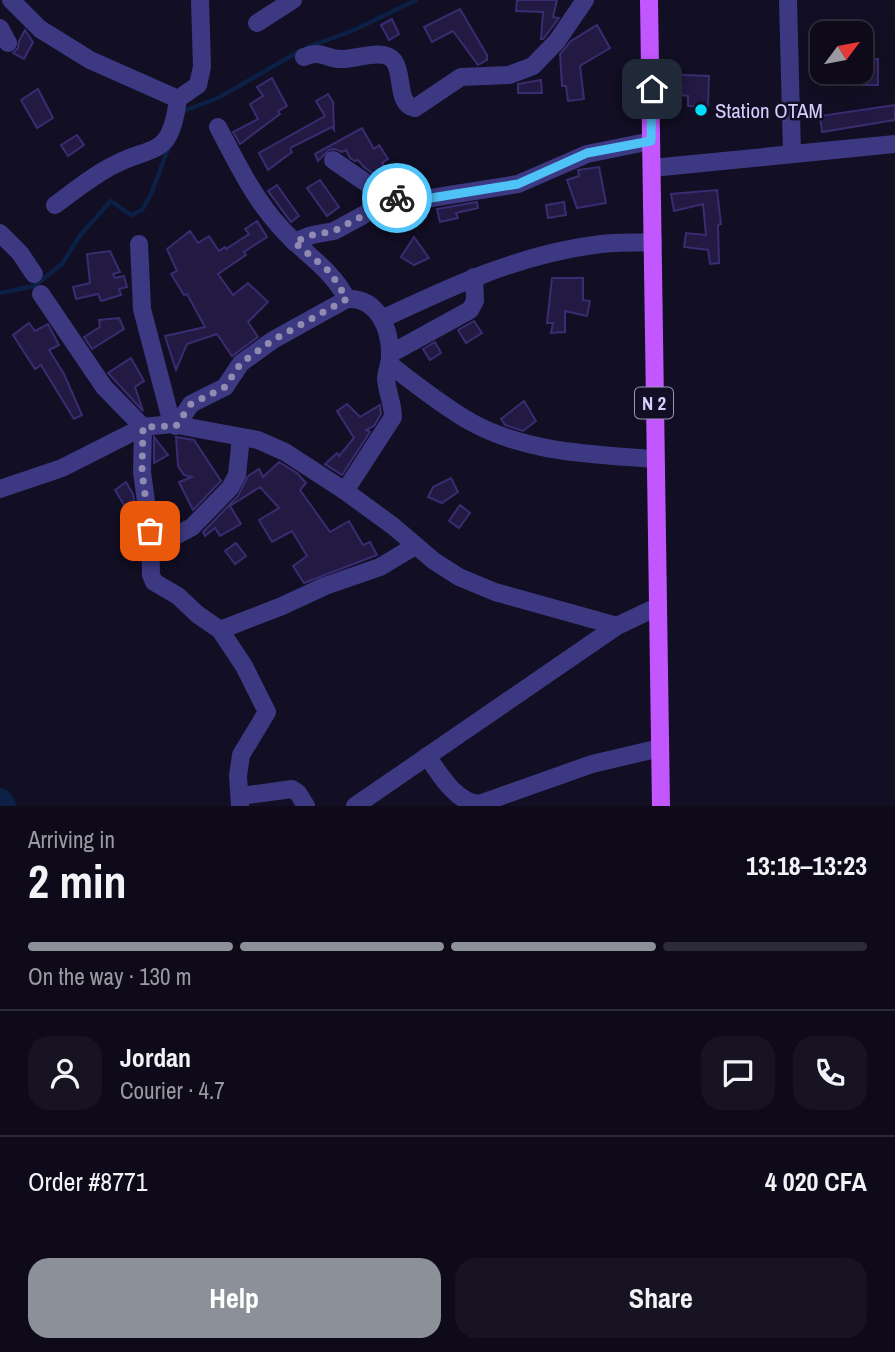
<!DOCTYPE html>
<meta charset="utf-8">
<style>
body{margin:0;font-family:"Archivo Narrow",sans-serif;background:#171323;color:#f1f3f6;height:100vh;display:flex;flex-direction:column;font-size:26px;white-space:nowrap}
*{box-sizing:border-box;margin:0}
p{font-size:23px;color:#9b9aa2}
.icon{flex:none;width:38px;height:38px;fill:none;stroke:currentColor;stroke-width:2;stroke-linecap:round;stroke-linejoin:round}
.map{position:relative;height:806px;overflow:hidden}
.details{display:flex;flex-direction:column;background:#0e0a1a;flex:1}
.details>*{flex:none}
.needle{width:46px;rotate:58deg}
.buttons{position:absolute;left:810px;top:21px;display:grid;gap:14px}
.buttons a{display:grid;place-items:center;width:63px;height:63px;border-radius:14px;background:#0e0a1a;box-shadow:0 7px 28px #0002,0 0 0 2px #2e2b39;font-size:35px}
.pin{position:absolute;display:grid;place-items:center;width:60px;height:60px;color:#fff;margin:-30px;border-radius:14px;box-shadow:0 4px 10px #0006}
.courier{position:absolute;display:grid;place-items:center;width:70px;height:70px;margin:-35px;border:5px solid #4fc3f7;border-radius:50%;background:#fff;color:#222;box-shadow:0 2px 9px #0007}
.headline em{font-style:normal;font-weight:700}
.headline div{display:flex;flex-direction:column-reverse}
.headline{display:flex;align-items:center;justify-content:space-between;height:119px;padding:0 28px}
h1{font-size:46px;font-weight:700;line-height:52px}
.bar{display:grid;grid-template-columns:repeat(4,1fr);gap:10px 7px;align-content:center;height:84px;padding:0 28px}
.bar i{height:9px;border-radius:5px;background:#2e2b39}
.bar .active{background:#8c9099}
.bar p{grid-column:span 4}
.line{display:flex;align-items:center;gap:18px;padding:0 28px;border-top:2px solid #2e2b39}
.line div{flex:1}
.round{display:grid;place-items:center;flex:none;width:74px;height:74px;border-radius:21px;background:#171323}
.button{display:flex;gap:14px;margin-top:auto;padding:14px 28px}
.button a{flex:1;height:80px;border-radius:21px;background:#8c9099;color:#fff;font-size:28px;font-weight:700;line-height:80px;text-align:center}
.button a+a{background:#171323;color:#f1f3f6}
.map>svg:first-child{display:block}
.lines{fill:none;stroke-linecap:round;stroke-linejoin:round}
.stream{stroke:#0b2044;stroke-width:4.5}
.river{stroke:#0b2044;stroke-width:28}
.building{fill:#231a44;stroke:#3a2c70;stroke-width:2}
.minor{stroke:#3c3982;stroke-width:18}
.primary{stroke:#c256ff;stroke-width:18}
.done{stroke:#918bb2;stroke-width:7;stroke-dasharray:0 12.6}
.route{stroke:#4fc3f7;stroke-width:9}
.poi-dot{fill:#00defa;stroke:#120e23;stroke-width:2.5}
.labels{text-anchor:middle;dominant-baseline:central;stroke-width:5;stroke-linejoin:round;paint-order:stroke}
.shield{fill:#120e23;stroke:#9a95bd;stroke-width:2}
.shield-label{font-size:19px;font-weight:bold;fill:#d5cfff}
.poi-label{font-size:21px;fill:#d5cfff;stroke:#120e23;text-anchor:start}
</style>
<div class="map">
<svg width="895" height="806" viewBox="0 0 895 806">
<rect width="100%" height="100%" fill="#120e23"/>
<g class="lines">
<g class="stream">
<polyline points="308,47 352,31 416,0"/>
<polyline points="181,112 218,98 300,51"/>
<polyline points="0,293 34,286 62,264 81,234 111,201 131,215 142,210 151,194 170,144"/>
</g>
<polyline class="river" points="0,802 2,806"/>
</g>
<g class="building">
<polygon points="517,0 557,0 553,17 559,18 543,39 541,39 543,12 516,11"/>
<polygon points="460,9 487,55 487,60 478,65 453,31 432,42 424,27"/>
<polygon points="392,19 399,34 389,40 381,25"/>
<polygon points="597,25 610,48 580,66 584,99 568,101 566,86 562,86 560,54 571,41"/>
<polygon points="25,30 33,42 24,59 13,53 18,48 19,41"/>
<polygon points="878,59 878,85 859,85 861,60"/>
<polygon points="661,74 709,76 708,107 688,106 688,96 680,95 682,87 662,84"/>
<polygon points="272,78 287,106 278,111 280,114 240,144 233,132 258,119 250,104 263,96 257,87"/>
<polygon points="541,80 542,93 518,93 518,84"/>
<polygon points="38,89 53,118 37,128 21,100"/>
<polygon points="328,94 333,102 334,130 332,127 292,147 290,149 292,152 268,170 259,153 325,116 316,101"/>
<polygon points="895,105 895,120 822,132 820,116"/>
<polygon points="362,128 374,149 379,145 388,159 382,163 389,173 380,179 364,167 358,160 355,161 350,158 346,150 342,152 335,149 329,150 318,161 315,154"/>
<polygon points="77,135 84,145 68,156 61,145"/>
<polygon points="599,167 606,203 577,208 567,180 579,176 578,170"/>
<polygon points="320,180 339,207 327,216 307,188"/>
<polygon points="277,185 299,216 291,222 268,191"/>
<polygon points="717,190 721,224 718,225 719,263 710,264 708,250 684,247 686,233 706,235 703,204 674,211 671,194"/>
<polygon points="477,202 478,208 456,213 458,218 440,222 437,209"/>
<polygon points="564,202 566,215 548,218 546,205"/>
<polygon points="257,221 267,237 244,252 246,255 218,274 233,295 248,283 268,302 248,322 258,337 232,356 217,334 187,344 176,370 165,336 205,327 187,294 184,295 171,274 177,271 167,249 190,231 198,243 209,236 219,251 225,247 226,249 249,234 245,229"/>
<polygon points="414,237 429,258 414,265 401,257"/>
<polygon points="110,251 120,272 113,274 115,278 124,276 127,287 119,289 121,295 101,301 98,294 76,299 73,287 90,283 87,254"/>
<polygon points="552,278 583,278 583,300 590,301 587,316 565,311 565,332 551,333 553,323 547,323"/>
<polygon points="119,318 124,329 92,349 84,337 100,327 99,320"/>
<polygon points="474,321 482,333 466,343 458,330"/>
<polygon points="29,323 35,331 48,324 59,345 49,350 64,374 82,415 74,419 41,365 35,369 13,335"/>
<polygon points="435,342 441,353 430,360 423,349"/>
<polygon points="131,358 144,381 135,387 143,411 108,373"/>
<polygon points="524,401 536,421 523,431 505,425 501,419"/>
<polygon points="347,404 360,417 380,405 381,414 374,426 366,430 370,432 342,475 325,464 337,453 339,456 354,438 337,411"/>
<polygon points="154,437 168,455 154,463"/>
<polygon points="176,437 194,440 221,481 193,510 179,482 192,477 184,475 178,466"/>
<polygon points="279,462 297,473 306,483 300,490 330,532 349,521 363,545 370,542 377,555 304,583 293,566 307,556 292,531 272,542 259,520 279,508 260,487 230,506 241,524 220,536 215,528 205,536 203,532 238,496 248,476 259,469 263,477"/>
<polygon points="451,478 458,492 442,503 428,497 433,487"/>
<polygon points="126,482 133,494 136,511 130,515 115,490"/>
<polygon points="460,505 470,513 459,528 449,521"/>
<polygon points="236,543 246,556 235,564 225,551"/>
</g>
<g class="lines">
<g class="minor">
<polyline points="11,0 40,29 90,60 178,99"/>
<polyline points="788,0 792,153"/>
<polyline points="257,23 293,0"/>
<polyline points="0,28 8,43"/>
<path d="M304 57C322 49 325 59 341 59 356 60 383 47 394 61 404 75 396 105 415 108L461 77 509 75 533 66 557 41 585 0"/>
<path d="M218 127C236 161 254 199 281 228 304 254 330 267 347 299"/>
<polyline points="333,160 391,200"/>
<polyline points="652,168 895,144"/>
<path d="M55 205C73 192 91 177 110 167 153 143 170 161 178 99L198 85 202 67 200 0"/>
<polyline points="0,233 20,253 34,274"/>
<polyline points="294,242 312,235 334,231 391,200 402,196 431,198 518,184 587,154 651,141"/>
<polyline points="139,244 142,309 172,424"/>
<polyline points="41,294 104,387 143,427 142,472 150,531 151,575 154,582 178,596 197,614 220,630 244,666 267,712 241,755 238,776 240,806"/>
<path d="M382 319C450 287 518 255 594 245 613 242 633 243 653 242"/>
<polyline points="390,354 470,310 475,301 474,277"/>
<path d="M389 364C415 384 441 405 469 421 526 453 591 454 654 459"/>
<path d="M176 426 191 404 225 387 241 363 273 340 347 299C378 297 391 330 390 357 390 365 386 372 386 379 387 392 393 404 393 417L345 491"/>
<polyline points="0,489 62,468 143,427 172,424 258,440 285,452 345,491 393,526 434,561 459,577 495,592 617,626"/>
<polyline points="150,544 175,536 192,527 230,488 237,475 241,437"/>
<polyline points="220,630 282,606 325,586 380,567 415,546"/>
<path d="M427 756C440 774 455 802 479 804L592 764 660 748"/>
<polyline points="241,796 292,789 298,793 306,806"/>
<polyline points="355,806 617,626 657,607"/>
</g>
<polyline class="primary" points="649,0 661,806"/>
</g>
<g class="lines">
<polyline class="done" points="150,531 142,472 143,427 176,426 191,404 225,387 241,363 273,340 347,299 330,272 294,242 312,235 334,231 397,198"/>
<polyline class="route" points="397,198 431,198 518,184 587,153 651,141 652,89"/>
</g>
<circle class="poi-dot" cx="701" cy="110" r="7"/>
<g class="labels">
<rect class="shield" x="635" y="387.5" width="38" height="31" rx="5"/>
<g class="shield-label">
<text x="654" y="403">N 2</text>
</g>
<g class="poi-label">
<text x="715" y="110">Station OTAM</text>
</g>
</g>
</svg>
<div class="buttons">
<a><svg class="needle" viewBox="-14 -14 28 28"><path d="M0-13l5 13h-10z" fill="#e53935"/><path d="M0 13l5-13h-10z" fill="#9b9aa2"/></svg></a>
</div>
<div class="pin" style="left:150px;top:531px;background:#ea580c"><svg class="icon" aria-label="bag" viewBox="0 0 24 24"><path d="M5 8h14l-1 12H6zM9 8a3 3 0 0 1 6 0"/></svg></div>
<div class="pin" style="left:652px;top:89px;background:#1f2937"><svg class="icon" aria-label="home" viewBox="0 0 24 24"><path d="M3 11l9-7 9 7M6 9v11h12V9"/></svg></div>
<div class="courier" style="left:397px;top:198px"><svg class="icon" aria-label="bike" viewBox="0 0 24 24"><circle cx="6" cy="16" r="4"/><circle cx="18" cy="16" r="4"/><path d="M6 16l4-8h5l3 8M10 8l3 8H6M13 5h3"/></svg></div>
</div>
<section class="details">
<div class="headline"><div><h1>2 min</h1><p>Arriving in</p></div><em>13:18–13:23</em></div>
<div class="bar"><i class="active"></i><i class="active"></i><i class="active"></i><i></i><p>On the way · 130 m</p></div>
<div class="line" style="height:126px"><a class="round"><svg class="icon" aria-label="person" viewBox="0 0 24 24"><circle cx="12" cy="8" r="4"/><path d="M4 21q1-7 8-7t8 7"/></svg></a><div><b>Jordan</b><p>Courier · 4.7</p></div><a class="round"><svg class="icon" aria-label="chat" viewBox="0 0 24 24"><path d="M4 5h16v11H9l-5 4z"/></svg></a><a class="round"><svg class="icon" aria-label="phone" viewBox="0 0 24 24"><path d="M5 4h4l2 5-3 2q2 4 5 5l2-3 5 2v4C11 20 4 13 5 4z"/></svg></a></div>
<div class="line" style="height:91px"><div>Order #8771</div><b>4 020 CFA</b></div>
<div class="button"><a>Help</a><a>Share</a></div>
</section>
